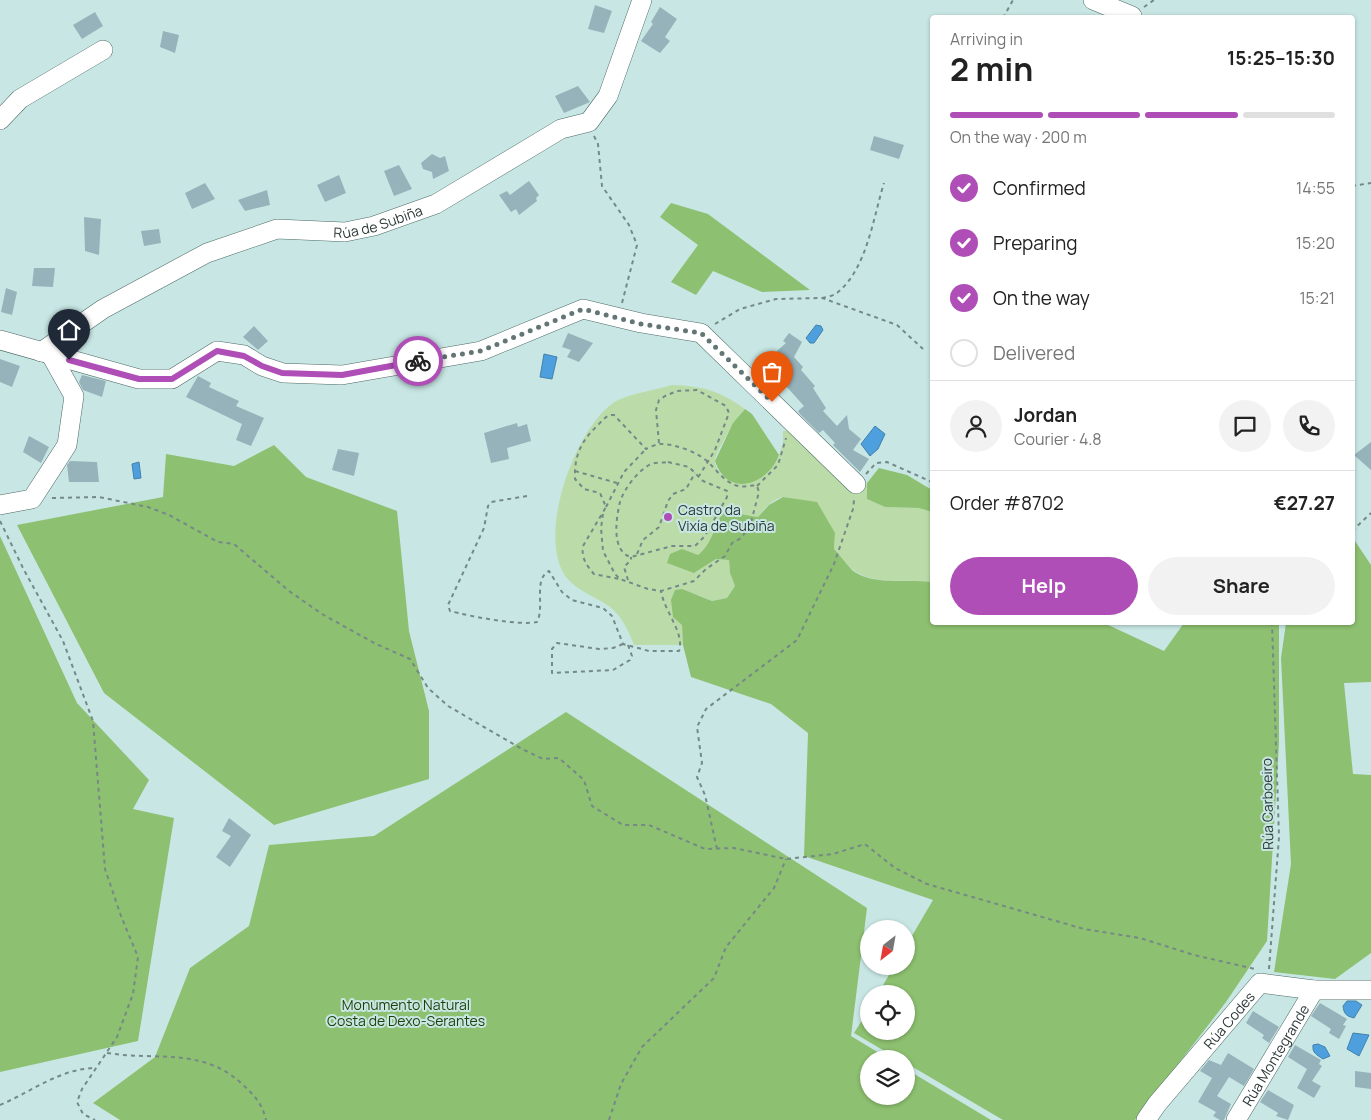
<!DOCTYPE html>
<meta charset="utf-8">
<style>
body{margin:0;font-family:Manrope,sans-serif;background:#f2f2f2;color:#222;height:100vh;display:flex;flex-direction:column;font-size:19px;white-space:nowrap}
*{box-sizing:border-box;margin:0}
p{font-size:16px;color:#767676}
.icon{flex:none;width:28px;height:28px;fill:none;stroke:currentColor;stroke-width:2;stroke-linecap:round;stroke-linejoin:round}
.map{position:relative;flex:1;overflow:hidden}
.panel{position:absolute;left:930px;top:15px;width:425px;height:610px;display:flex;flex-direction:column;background:#fff;border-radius:5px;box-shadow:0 1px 4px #0004}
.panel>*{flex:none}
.needle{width:32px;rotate:211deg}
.fabs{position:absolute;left:860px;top:920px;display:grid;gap:10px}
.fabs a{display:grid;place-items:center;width:55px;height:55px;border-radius:50%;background:#fff;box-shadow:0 1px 4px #0004;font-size:25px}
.pin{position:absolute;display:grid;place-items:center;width:42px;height:42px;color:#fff;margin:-51px -21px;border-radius:50% 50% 50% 0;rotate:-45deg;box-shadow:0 0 5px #0007}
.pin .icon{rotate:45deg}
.courier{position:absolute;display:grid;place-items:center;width:50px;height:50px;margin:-25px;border:4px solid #ae4eb6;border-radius:50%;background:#fff;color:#222;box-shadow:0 1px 6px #0007}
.head em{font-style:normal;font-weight:700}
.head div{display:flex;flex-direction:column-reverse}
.head{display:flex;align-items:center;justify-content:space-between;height:85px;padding:0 20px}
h1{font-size:32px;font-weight:700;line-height:38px}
.bar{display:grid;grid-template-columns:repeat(4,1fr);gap:8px 5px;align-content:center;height:60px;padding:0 20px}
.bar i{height:6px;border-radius:4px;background:#e0e0e0}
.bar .current{background:#ae4eb6}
.bar p{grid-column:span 4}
.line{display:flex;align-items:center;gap:12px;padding:0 20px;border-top:1px solid #e0e0e0}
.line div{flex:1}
.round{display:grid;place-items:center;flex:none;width:52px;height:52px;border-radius:26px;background:#f2f2f2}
ol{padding:0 20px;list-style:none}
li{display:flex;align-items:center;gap:15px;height:55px}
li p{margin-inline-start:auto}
li .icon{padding:5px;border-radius:50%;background:#ae4eb6;color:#fff;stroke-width:4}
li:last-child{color:#767676}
li i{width:28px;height:28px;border:2px solid #e0e0e0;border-radius:50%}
.cta{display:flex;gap:10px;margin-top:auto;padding:10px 20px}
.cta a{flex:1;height:58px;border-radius:30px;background:#ae4eb6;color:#fff;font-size:20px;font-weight:700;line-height:58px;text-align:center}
.cta a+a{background:#f2f2f2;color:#222}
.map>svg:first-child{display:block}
.green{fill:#bbdca9}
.forest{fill:#8dc070}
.water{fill:#4da0dd;stroke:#4381ab}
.building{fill:#96b3bb}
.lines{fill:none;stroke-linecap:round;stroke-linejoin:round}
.minor-casing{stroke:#4d6966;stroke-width:20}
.path{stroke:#758987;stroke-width:2;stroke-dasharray:4 4;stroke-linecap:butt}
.minor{stroke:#fff;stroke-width:19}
.done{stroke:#637574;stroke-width:5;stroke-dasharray:0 9}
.route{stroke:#ae4eb6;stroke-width:6}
.poi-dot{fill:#ae4eb6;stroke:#c8e7e4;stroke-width:2}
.labels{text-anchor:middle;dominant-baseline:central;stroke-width:4;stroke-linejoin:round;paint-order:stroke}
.street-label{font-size:14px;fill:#2c3837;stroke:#c8e7e4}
.poi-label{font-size:14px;fill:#2c3837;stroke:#c8e7e4;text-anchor:start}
.park-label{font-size:14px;fill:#1f3f06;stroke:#c8e7e4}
</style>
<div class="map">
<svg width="1371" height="1120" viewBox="0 0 1371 1120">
<rect width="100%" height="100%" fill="#c8e7e4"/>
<path class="green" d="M672 385C703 386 720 391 745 409 738 415 714 454 715 462 716 468 719 472 723 476L778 459 783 443V431L794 430 855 491 867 483V499L885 507 919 508 932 512V582C908 579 872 586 852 569 845 564 840 555 834 549L835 533C825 524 796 495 783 497 772 499 764 510 758 517L744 516 733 512 714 528 708 547 698 555 694 573 716 559 729 560 730 573 735 586 727 598 712 601 698 595 682 625 683 645H634C629 632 621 615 610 607 595 596 574 590 564 574 538 531 575 430 613 403 627 394 656 390 672 385Z"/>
<g class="forest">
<polygon points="671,203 708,214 810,290 762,292 713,271 696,295 671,282 698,245 660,217"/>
<path d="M745 409 752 414 779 455C767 486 727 498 715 461L733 423Z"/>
<polygon points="274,445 306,477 397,511 409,631 429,711 429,779 274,825 104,693 17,525 163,497 166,454 234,466"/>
<polygon points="879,468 907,475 932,490 932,512 919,508 885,507 867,499 867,483"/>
<path d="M783 497 817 502 835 533 834 549C840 555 846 564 852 570 872 586 908 579 932 582V622L1104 623 1164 651 1184 623H1279V744L1267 941 1226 1002 1135 1120H1003L906 1063V1059H898L854 1033 869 1009V1031H906V994H878L894 966H906V946L933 900 804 856 808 733 771 704 691 677 683 645 682 625 673 617 671 600 675 590 682 589 712 601 727 598 735 586 730 573 729 560 716 559 694 573 667 563 670 554 682 549 698 555C712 544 713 529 722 514 735 511 745 516 758 517L769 505Z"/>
<polygon points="0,536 77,703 149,780 133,809 174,818 138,1041 0,1072"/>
<polygon points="1355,541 1371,565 1371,682 1344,683 1353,774 1371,775 1371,953 1335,979 1274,972 1291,864 1281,658 1286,623 1352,622 1352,543"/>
<polygon points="566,712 867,908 851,1036 889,1059 869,1059 869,1096 906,1096 906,1069 991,1120 120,1120 93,1103 155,1057 190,968 249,926 269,845 374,836"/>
</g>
<g class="water">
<polygon points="816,325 821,326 823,330 814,343 810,343 806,338"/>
<polygon points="544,354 557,357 552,379 540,377"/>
<polygon points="875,426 885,434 878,449 870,456 861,444"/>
<polygon points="139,462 141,478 134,479 132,464"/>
<path d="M1347 1001H1356L1362 1005 1354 1018C1346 1016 1344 1014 1343 1006Z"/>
<polygon points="1353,1033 1369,1035 1359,1056 1347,1049"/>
<path d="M1318 1044 1325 1047 1330 1056 1323 1059C1317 1055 1312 1053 1313 1045Z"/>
</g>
<g class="building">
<polygon points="595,5 612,11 604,33 588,29"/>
<polygon points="660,7 677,19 665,37 670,41 660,53 641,41 653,24 651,22"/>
<polygon points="95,12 103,26 82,39 73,25"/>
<polygon points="163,31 179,35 175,53 160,47"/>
<polygon points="578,86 590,102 564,113 555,96"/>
<polygon points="874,136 904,145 899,159 870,150"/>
<polygon points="432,154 440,158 445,156 449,171 433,179 432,172 423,169 421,163"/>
<polygon points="399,165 412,189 394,196 384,171"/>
<polygon points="339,175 346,193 325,202 317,185"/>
<polygon points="529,181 539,195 536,198 537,201 519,215 516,209 511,212 499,195 507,191 510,195"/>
<polygon points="205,183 215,199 192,209 185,193"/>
<polygon points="267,190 270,205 245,211 238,200"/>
<polygon points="84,217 101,219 99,255 85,251"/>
<polygon points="159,229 161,243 144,246 141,231"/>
<polygon points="34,268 55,268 53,287 32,286"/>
<polygon points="6,288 17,292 12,315 1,312"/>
<polygon points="254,326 268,341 258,350 243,337"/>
<polygon points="568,333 593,343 579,362 567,357 571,350 562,347"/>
<polygon points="789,333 802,342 794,357 803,367 801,370 815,386 813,388 826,408 823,411 837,426 847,415 849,429 861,439 853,450 869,459 860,472 833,445 835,443 823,430 819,433 800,414 798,411 804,406 786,386 779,393 773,387 785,376 767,360 786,343 783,341"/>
<polygon points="0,359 20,366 12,387 0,382"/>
<polygon points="82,375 106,381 102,397 83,390 79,382"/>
<polygon points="198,376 211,383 209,387 239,401 236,406 264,418 251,446 236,440 242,424 186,397"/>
<polygon points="517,423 518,427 527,424 531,441 507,448 509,459 491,463 484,433"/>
<polygon points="29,436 49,447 41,463 23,452"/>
<polygon points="1371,442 1371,470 1354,455"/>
<polygon points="338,449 359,453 354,476 332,470"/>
<polygon points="70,461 97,462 99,482 69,482 67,465"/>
<polygon points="229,818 251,835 230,867 216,857 231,836 222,831"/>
<polygon points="1320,1003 1347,1019 1343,1025 1346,1026 1339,1039 1329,1033 1331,1029 1311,1016"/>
<polygon points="1253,1011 1279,1027 1269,1043 1262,1038 1264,1035 1246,1023"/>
<polygon points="1295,1045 1321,1060 1319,1064 1322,1066 1312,1081 1321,1086 1314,1098 1297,1088 1307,1069 1288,1057"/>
<polygon points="1228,1053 1254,1069 1244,1086 1229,1077 1217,1096 1231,1104 1224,1120 1220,1120 1213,1116 1216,1112 1198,1102 1212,1078 1200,1071 1209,1060 1221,1065"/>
<polygon points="1355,1071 1371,1073 1371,1089 1355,1087"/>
<polygon points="1268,1090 1294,1105 1288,1120 1276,1116 1278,1113 1260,1102"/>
</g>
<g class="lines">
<g class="minor-casing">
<g id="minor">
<polyline points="1093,0 1132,16"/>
<polyline points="0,120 20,99 103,50"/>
<polyline points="0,340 139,379 172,379 217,351 244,355 262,366 283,373 342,375 481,351 583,309 641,323 701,333 856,484"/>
<path id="s1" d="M41 352 103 309 207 253 277 229 345 232 374 226 436 204 561 129 589 122 608 96 642 0"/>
<polyline points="0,505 32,499 67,445 74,396 51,355"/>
<path id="s2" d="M1146 1120 1157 1104 1260 983 1314 990H1371"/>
<path id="s3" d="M1236 1120 1314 990"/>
</g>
</g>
<g class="path">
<polyline points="1144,7 1154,0"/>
<polyline points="1003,18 1013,0"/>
<polyline points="594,136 598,144 602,186 629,225 637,245 622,303"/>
<polyline points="1352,186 1371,183"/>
<path d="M822 298C827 297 833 296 837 293 867 269 873 218 884 183"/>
<polyline points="715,324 740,309 776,299 822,298 897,325 923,349"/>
<polyline points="659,443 656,410 659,400 665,396 677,391 697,390 726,406 729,413 715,450 699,476"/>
<path d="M668 462 689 467 703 481 727 491V497L705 536 695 546H672L631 557C611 552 616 518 620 502 624 489 637 472 649 465 654 462 662 463 668 462Z"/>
<polyline points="575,471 617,483"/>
<polyline points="866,474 876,463 887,462 932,482"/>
<polyline points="757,486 778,465 786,438"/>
<path d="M527 496 491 502 488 506 484 528 448 605 450 611C469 616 519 626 537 622 545 607 533 579 549 571L562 592 572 600 603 608 612 616 623 644 649 651H679C685 633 664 611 661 591"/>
<polyline points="52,498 99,497 148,507 169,515 218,542 234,544 289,591 322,614 376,644 410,659 428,688 448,706 522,749 543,759 559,758 584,780 592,806 623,825 649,825 705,849 734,848 786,859 833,854 865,844 895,868 927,884 1084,929 1140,938 1194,955 1255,969"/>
<polyline points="606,507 624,472 645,450"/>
<path d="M603 514 601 528 603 551 615 574 620 579 648 589 661 591 694 581 706 569 725 556 732 543 741 538 750 526 759 492 757 486C751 484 745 488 738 486 726 483 719 473 711 465 701 453 676 444 661 444 656 444 650 447 646 449L614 415C607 414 603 420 598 425 581 441 574 456 575 479L584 489 600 493 606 507 583 546C581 558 587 566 594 574L620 579"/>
<polyline points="0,521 24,570 63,641 93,721 105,869 121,916 138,957 133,994 117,1037 82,1089 77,1102 83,1114 95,1120"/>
<polyline points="1352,531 1371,513"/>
<polyline points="637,554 643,540 659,527 668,501 673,494 686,489 695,473"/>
<polyline points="628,580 624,567 631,560 631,557"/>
<polyline points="623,644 613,648 599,649 557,643 552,649 552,673 613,670 630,660 632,656 628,645"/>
<polyline points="717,849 705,795 697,777 702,763 697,727 706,709 797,640 834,564 853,509 854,500"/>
<polyline points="1269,969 1279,837 1272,622"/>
<path d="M107 1053C157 1061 201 1047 241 1083 254 1095 262 1103 266 1120"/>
<path d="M0 1105C31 1092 61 1068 96 1068"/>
<polyline points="609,1120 621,1084 642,1047 714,978 726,947 774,888 786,859"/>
</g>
<use href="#minor" class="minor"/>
</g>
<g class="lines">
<polyline class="done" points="418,361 481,351 583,309 641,324 701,333 772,402"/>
<polyline class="route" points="69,360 139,379 172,379 217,351 244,356 262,366 282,373 342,375 418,361"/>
</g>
<circle class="poi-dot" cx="668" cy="517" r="5"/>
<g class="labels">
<g class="street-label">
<text stroke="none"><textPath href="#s1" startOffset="370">Rúa de Subiña</textPath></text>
<text transform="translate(1267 804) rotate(-91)">Rúa Carboeiro</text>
<text stroke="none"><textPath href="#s2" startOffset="130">Rúa Codes</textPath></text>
<text stroke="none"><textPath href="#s3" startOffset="76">Rúa Montegrande</textPath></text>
</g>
<g class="poi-label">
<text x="678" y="509">Castro da<tspan x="678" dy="16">Vixía de Subiña</tspan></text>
</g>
<g class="park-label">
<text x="406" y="1004">Monumento Natural<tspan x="406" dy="16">Costa de Dexo-Serantes</tspan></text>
</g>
</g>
</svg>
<div class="fabs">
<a><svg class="needle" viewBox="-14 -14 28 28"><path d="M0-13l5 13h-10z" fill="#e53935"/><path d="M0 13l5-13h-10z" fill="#767676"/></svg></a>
<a><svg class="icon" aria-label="locate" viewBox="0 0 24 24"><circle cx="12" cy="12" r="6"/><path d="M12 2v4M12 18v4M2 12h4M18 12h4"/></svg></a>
<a><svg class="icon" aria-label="layers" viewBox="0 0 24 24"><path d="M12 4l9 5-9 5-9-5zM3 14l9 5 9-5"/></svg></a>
</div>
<div class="pin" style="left:772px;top:402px;background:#ea580c"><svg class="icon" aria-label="bag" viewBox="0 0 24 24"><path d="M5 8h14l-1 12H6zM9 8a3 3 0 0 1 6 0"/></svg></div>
<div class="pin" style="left:69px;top:360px;background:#1f2937"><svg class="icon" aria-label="home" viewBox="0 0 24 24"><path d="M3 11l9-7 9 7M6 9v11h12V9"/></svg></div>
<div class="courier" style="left:418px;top:361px"><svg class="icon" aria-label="bike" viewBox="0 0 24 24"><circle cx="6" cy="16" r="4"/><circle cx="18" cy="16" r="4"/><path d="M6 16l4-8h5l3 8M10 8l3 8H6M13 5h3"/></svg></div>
<section class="panel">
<div class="head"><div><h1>2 min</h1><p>Arriving in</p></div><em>15:25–15:30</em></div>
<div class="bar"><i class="current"></i><i class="current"></i><i class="current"></i><i></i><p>On the way · 200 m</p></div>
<ol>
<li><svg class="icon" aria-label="check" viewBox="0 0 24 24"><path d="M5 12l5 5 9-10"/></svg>Confirmed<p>14:55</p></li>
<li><svg class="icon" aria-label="check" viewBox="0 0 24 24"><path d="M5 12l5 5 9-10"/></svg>Preparing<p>15:20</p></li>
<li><svg class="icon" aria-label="check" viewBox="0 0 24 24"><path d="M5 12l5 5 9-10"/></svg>On the way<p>15:21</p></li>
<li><i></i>Delivered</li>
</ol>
<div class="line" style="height:90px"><a class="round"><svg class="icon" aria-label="person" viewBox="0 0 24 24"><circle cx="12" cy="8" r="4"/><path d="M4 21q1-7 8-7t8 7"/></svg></a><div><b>Jordan</b><p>Courier · 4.8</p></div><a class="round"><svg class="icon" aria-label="chat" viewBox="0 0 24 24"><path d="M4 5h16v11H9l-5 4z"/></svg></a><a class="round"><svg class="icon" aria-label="phone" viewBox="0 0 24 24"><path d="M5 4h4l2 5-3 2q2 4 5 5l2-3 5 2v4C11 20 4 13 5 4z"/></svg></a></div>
<div class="line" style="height:65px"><div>Order #8702</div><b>€27.27</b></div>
<div class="cta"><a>Help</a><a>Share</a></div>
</section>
</div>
